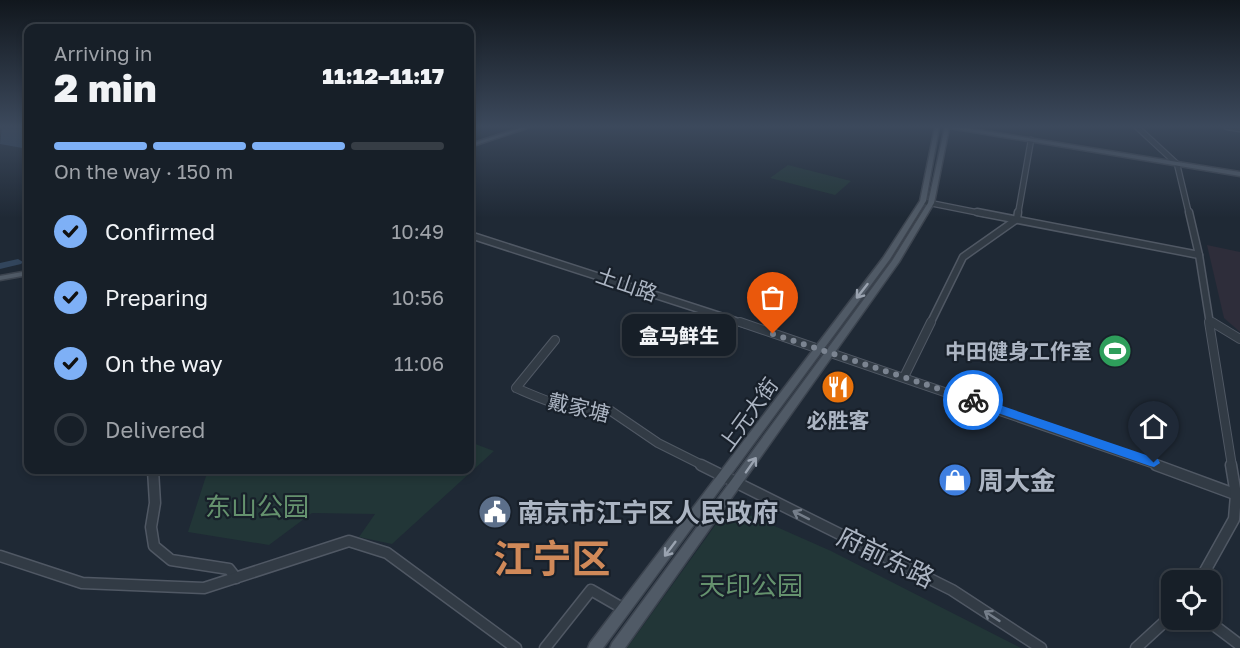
<!DOCTYPE html>
<meta charset="utf-8">
<style>
body{margin:0;font-family:"Golos Text","Noto Sans SC",sans-serif;background:#202730;color:#f1f3f6;height:100vh;display:flex;flex-direction:column;font-size:22px;white-space:nowrap}
*{box-sizing:border-box;margin:0}
p{font-size:20px;color:#9ea2a8}
.icon{flex:none;width:33px;height:33px;fill:none;stroke:currentColor;stroke-width:2;stroke-linecap:round;stroke-linejoin:round}
.map{position:relative;flex:1;overflow:hidden}
.drawer{position:absolute;left:24px;top:24px;width:450px;height:450px;display:flex;flex-direction:column;background:#171f28;border-radius:12px;box-shadow:0 3px 9px #0003,0 0 0 2px #363d45}
.drawer>*{flex:none}
.controls{position:absolute;left:1161px;top:570px;display:grid;gap:12px}
.controls a{display:grid;place-items:center;width:60px;height:60px;border-radius:12px;background:#171f28;box-shadow:0 3px 9px #0003,0 0 0 2px #363d45;font-size:30px}
.pin{position:absolute;display:grid;place-items:center;width:51px;height:51px;color:#fff;margin:-62px -26px;border-radius:50% 50% 50% 0;rotate:-45deg;box-shadow:0 0 6px #0007}
.pin .icon{rotate:45deg}
.courier{position:absolute;display:grid;place-items:center;width:60px;height:60px;margin:-30px;border:4px solid #1a73e8;border-radius:50%;background:#fff;color:#222;box-shadow:0 2px 8px #0007}
.bubble{position:absolute;height:42px;border-radius:12px;background:#171f28;box-shadow:0 3px 9px #0003,0 0 0 2px #363d45;font-size:20px;font-weight:800;line-height:42px;text-align:center}
.headline em{font-style:normal;font-weight:800}
.headline div{display:flex;flex-direction:column-reverse}
.headline{display:flex;align-items:center;justify-content:space-between;height:102px;padding:0 30px}
h1{font-size:39px;font-weight:800;line-height:45px}
.bar{display:grid;grid-template-columns:repeat(4,1fr);gap:9px 6px;align-content:center;height:72px;padding:0 30px}
.bar i{height:8px;border-radius:4px;background:#363d45}
.bar .active{background:#7eb0f6}
.bar p{grid-column:span 4}
ol{padding:0 30px;list-style:none}
li{display:flex;align-items:center;gap:18px;height:66px}
li p{margin-inline-start:auto}
li .icon{padding:6px;border-radius:50%;background:#7eb0f6;color:#111;stroke-width:4}
li:last-child{color:#9ea2a8}
li i{width:33px;height:33px;border:3px solid #363d45;border-radius:50%}
.map>svg:first-child{display:block}
.medical{fill:#2e2d3a}
.green{fill:#223637}
.water{fill:#32455c}
.lines{fill:none;stroke-linecap:round;stroke-linejoin:round}
.river{fill:#32455c;fill-rule:evenodd}
.minor-far3-casing{stroke:#505864;stroke-width:7}
.minor-far2-casing{stroke:#505864;stroke-width:9}
.minor-far1-casing{stroke:#505864;stroke-width:10}
.minor-casing{stroke:#505864;stroke-width:13}
.major-casing{stroke:#3c444f;stroke-width:3}
.minor-far3{stroke:#323b45;stroke-width:4.5}
.minor-far2{stroke:#323b45;stroke-width:6}
.minor-far1{stroke:#323b45;stroke-width:8}
.minor{stroke:#323b45;stroke-width:10}
.major{fill:#505a66;fill-rule:evenodd}
.oneway{stroke:#9aa3b0}
.oneway2{stroke:#757e8a}
.route{fill:#1a73e8}
.done{stroke:#7b8491;stroke-width:6;stroke-dasharray:0 10.8}
.labels{text-anchor:middle;dominant-baseline:central;stroke-width:4.5;stroke-linejoin:round;paint-order:stroke}
.street-label{font-size:21px;fill:#acb5c3;stroke:#18202a}
.poi-label{font-size:21px;font-weight:bold;fill:#acb5c3;stroke:#18202a;text-anchor:end}
.near-poi-label{font-size:26px;font-weight:bold;fill:#acb5c3;stroke:#18202a;text-anchor:start}
.near-park-label{font-size:26px;fill:#65926e;stroke:#18202a}
.near-street-label{font-size:26px;fill:#acb5c3;stroke:#18202a}
.near-town-label{font-size:39px;font-weight:bold;fill:#d08959;stroke:#18202a}
</style>
<div class="map">
<svg width="1240" height="648" viewBox="0 0 1240 648">
<rect width="100%" height="100%" fill="#1f2935"/>
<polygon class="medical" points="1207,245 1240,252 1240,332 1224,318"/>
<g class="green">
<polygon points="788,165 851,181 835,195 770,178"/>
<polygon points="470,442 494,451 392,544 359,537 375,514 312,513 269,545 188,532 208,470 470,470"/>
<polygon points="729,506 831,551 1021,648 627,648"/>
</g>
<polygon class="water" points="26,127 28,129 28,149 0,144 2,128"/>
<g class="lines">
<polygon class="river" points="18,259 23,262 21,264 0,269 0,263"/>
<g class="minor-far3-casing">
<g id="minor-far3">
<polyline points="1137,127 1177,164 1189,214"/>
<polyline points="1227,127 1240,129"/>
<polyline points="925,202 985,214"/>
<polyline points="1018,214 1031,140"/>
</g>
</g>
<g class="minor-far2-casing">
<g id="minor-far2">
<polyline points="977,212 1199,255"/>
<polyline points="1189,212 1199,255 1210,324"/>
<polyline points="470,235 745,324"/>
<polyline points="1209,321 1214,324"/>
<polyline points="930,324 963,257 1017,219 1018,212"/>
</g>
</g>
<g class="minor-far1-casing">
<g id="minor-far1">
<polyline points="740,322 1160,466"/>
<polyline points="1209,322 1232,466"/>
<polyline points="1212,322 1240,339"/>
<path d="M555 340 516 388C549 402 571 413 608 409L658 443 704 466"/>
<polyline points="904,377 931,322"/>
</g>
</g>
<g class="minor-casing">
<g id="minor">
<polyline points="701,465 952,590 1041,648"/>
<polyline points="1156,465 1240,496"/>
<polyline points="153,470 155,503 151,527 154,546 171,560 229,569 236,578"/>
<polyline points="0,556 82,583 204,588 349,541 387,553 516,648"/>
<polyline points="1200,580 1234,519 1236,495 1231,465"/>
<polyline points="1207,620 1240,645"/>
<polyline points="545,648 591,590 624,609"/>
<polyline points="1136,648 1172,615"/>
</g>
</g>
<g class="major-casing">
<g id="major">
<polygon points="523,127 530,127 470,147 470,144"/>
<polygon points="935,127 939,127 926,201 890,259 603,648 588,648 590,643 883,258 920,201"/>
<polygon points="945,127 960,127 1240,172 1240,176 949,128 934,203 899,262 625,648 610,648 612,643 892,261 928,203"/>
<polygon points="28,271 28,275 0,280 0,276"/>
</g>
</g>
<use href="#minor-far3" class="minor-far3"/>
<use href="#minor-far2" class="minor-far2"/>
<use href="#minor-far1" class="minor-far1"/>
<use href="#minor" class="minor"/>
<use href="#major" class="major"/>
</g>
<defs><path id="oneway-shaft" d="M-6 0H5M1.5-3L5.5 0L1.5 3" fill="none" stroke-width="1.6" stroke-linecap="round" stroke-linejoin="round" transform="scale(1.5)"/></defs>
<g class="oneway">
<use href="#oneway-shaft" transform="translate(862 291) rotate(128)"/>
<use href="#oneway-shaft" transform="translate(751 465) rotate(-55)"/>
<use href="#oneway-shaft" transform="translate(670 549) rotate(127)"/>
</g>
<g class="oneway2">
<use href="#oneway-shaft" transform="translate(801 515) rotate(-153)"/>
<use href="#oneway-shaft" transform="translate(992 616) rotate(-147)"/>
</g>
<linearGradient id="sky" x2="0" y2="1"><stop stop-color="#11171d"/><stop offset="0.58" stop-color="#3c495c"/><stop offset="1" stop-color="#3c495c" stop-opacity="0"/></linearGradient>
<rect width="1240" height="218" fill="url(#sky)"/>
<polygon class="route" points="973,396 1158,459 1160,463 1154,467 1150,466 969,403 967,400"/>
<g class="lines">
<polyline class="done" points="773,334 973,400"/>
</g>
<defs>
<g id="stadium-disc" transform="scale(1.725)"><circle r="9.5" fill="#2e9e5b" stroke="#18202a"/><path d="M0-5a6.5 5 0 1 0 0 10a6.5 5 0 1 0 0-10ZM-3.5-1.8h7v3.6h-7Z" fill="#fff"/></g>
<g id="restaurant-disc" transform="scale(1.725)"><circle r="9.5" fill="#e8710a" stroke="#18202a"/><path d="M-5-6h1v4h1v-4h1v4h1v-4h1v5L-1.5 .5V6h-2V.5L-5-1ZM5-6V6H3V1.5H1.5Q1.5-4 5-6Z" fill="#fff"/></g>
<g id="shop-disc" transform="scale(1.725)"><circle r="9.5" fill="#3f7fe0" stroke="#18202a"/><path d="M-5-2.5h2.3a2.7 3.5 0 0 1 5.4 0H5L5.5 6h-11ZM-1.5-2.5h3a1.5 2.3 0 0 0-3 0Z" fill="#fff"/></g>
<g id="civic-disc" transform="scale(1.725)"><circle r="9.5" fill="#5c6f8a" stroke="#18202a"/><path d="M-.6-6.5H3V-4.5H.6V-3L4-1V1h2V6H-6V1h2V-1L-.6-3ZM-1.2 2.5V6h2.4V2.5Z" fill="#fff"/></g>
</defs>
<g fill-rule="evenodd">
<use href="#stadium-disc" x="1115" y="351"/>
<use href="#restaurant-disc" x="838" y="387"/>
<use href="#shop-disc" x="955" y="480"/>
<use href="#civic-disc" x="495" y="512"/>
</g>
<g class="labels">
<g class="street-label">
<text transform="translate(627 284) rotate(19)">土山路</text>
<text transform="translate(579 407) rotate(13)">戴家塘</text>
<text transform="translate(748 414) rotate(-54)">上元大街</text>
</g>
<g class="poi-label">
<text x="1092" y="351">中田健身工作室</text>
<text x="838" y="420" text-anchor="middle">必胜客</text>
</g>
<g class="near-poi-label">
<text x="978" y="480">周大金</text>
<text x="518" y="512">南京市江宁区人民政府</text>
</g>
<g class="near-park-label">
<text x="257" y="506">东山公园</text>
<text x="751" y="585">天印公园</text>
</g>
<g class="near-street-label">
<text transform="translate(886 557) rotate(26)">府前东路</text>
</g>
<g class="near-town-label">
<text x="552" y="558">江宁区</text>
</g>
</g>
</svg>
<div class="controls">
<a><svg class="icon" aria-label="locate" viewBox="0 0 24 24"><circle cx="12" cy="12" r="6"/><path d="M12 2v4M12 18v4M2 12h4M18 12h4"/></svg></a>
</div>
<div class="pin" style="left:773px;top:334px;background:#ea580c"><svg class="icon" aria-label="bag" viewBox="0 0 24 24"><path d="M5 8h14l-1 12H6zM9 8a3 3 0 0 1 6 0"/></svg></div>
<div class="pin" style="left:1154px;top:463px;background:#1f2937"><svg class="icon" aria-label="home" viewBox="0 0 24 24"><path d="M3 11l9-7 9 7M6 9v11h12V9"/></svg></div>
<div class="courier" style="left:973px;top:400px"><svg class="icon" aria-label="bike" viewBox="0 0 24 24"><circle cx="6" cy="16" r="4"/><circle cx="18" cy="16" r="4"/><path d="M6 16l4-8h5l3 8M10 8l3 8H6M13 5h3"/></svg></div>
<div class="bubble" style="left:622px;top:314px;width:114px">盒马鲜生</div>
<section class="drawer">
<div class="headline"><div><h1>2 min</h1><p>Arriving in</p></div><em>11:12–11:17</em></div>
<div class="bar"><i class="active"></i><i class="active"></i><i class="active"></i><i></i><p>On the way · 150 m</p></div>
<ol>
<li><svg class="icon" aria-label="check" viewBox="0 0 24 24"><path d="M5 12l5 5 9-10"/></svg>Confirmed<p>10:49</p></li>
<li><svg class="icon" aria-label="check" viewBox="0 0 24 24"><path d="M5 12l5 5 9-10"/></svg>Preparing<p>10:56</p></li>
<li><svg class="icon" aria-label="check" viewBox="0 0 24 24"><path d="M5 12l5 5 9-10"/></svg>On the way<p>11:06</p></li>
<li><i></i>Delivered</li>
</ol>
</section>
</div>
